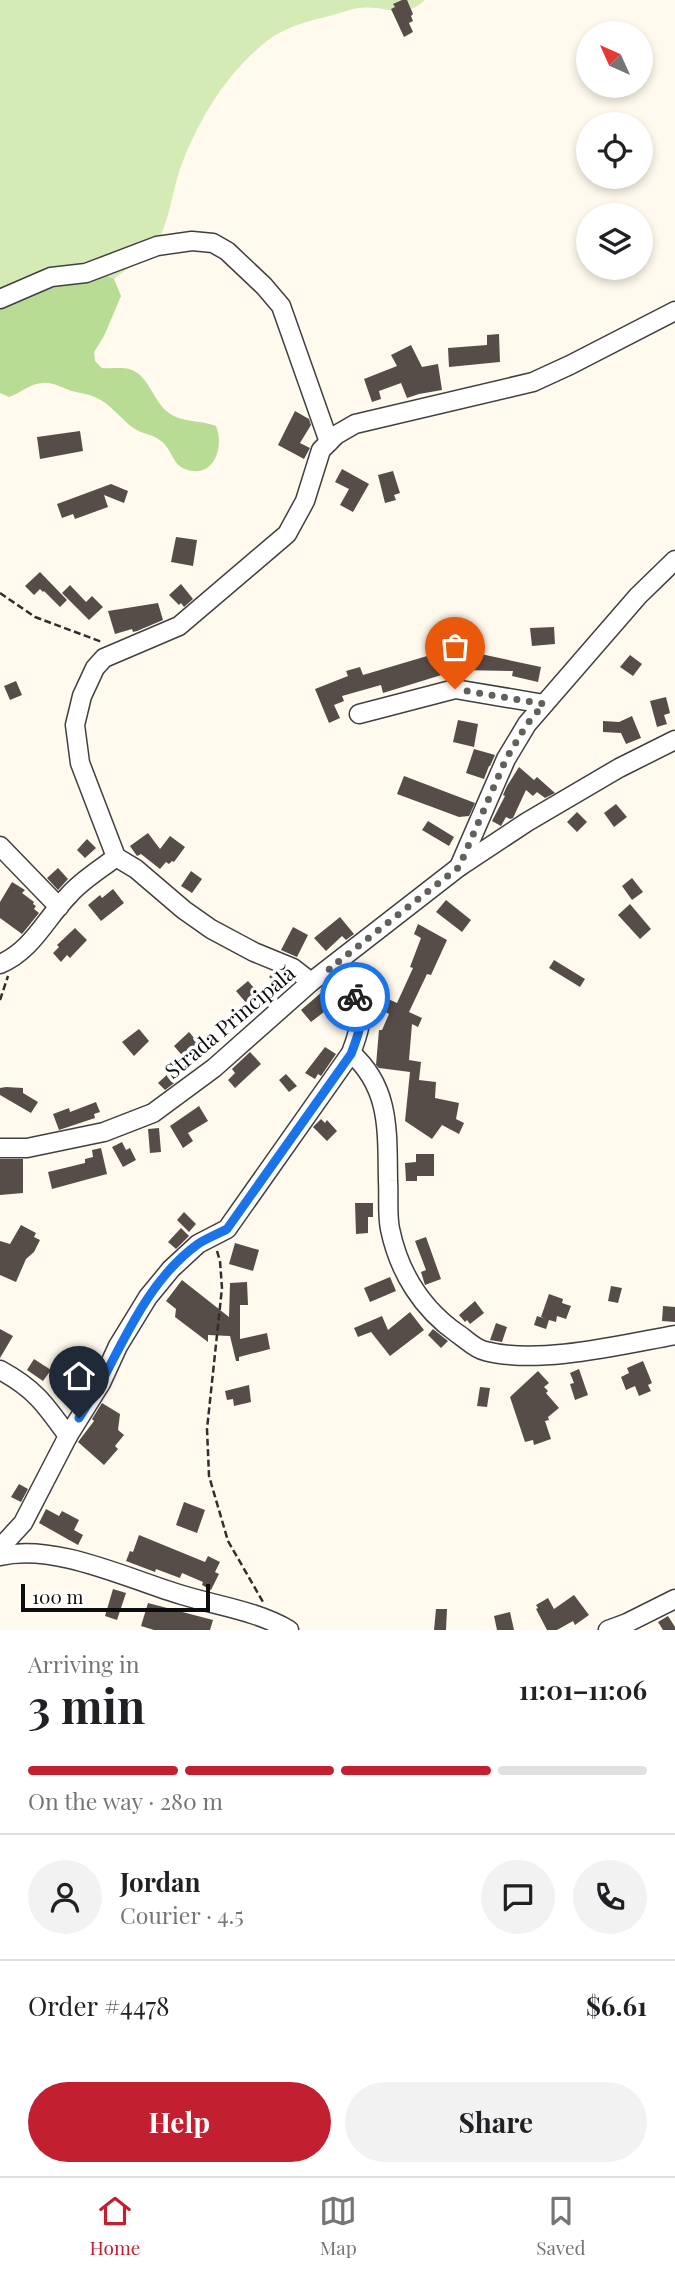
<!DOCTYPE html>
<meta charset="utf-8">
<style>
body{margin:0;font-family:"Playfair Display",serif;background:#f2f2f2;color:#202124;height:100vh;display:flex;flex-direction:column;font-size:26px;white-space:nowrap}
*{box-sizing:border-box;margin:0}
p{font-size:23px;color:#757577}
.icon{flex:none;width:38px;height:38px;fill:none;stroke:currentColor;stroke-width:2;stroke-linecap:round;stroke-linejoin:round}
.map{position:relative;height:1630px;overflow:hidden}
.details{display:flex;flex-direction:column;background:#fff;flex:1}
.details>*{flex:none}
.needle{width:46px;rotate:315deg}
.buttons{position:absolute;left:576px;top:21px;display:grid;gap:14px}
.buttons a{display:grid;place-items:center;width:77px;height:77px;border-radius:50%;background:#fff;box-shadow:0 4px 10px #0003;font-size:35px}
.scale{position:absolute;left:21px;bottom:18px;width:189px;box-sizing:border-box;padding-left:7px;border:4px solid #0d0d0d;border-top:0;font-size:19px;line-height:24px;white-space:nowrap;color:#0d0d0d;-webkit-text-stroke:5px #fff;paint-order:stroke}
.pin{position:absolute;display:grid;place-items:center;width:60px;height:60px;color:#fff;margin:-72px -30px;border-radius:50% 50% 50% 0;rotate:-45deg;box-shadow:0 0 7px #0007}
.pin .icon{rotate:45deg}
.courier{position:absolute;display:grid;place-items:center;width:70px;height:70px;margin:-35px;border:5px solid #1a73e8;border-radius:50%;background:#fff;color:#222;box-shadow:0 2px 9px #0007}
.overview em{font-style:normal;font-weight:700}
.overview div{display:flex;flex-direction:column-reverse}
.overview{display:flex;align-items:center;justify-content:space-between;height:119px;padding:0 28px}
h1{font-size:46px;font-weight:700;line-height:52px}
.bar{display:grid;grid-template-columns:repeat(4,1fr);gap:10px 7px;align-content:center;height:84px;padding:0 28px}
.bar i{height:9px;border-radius:5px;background:#e0e0e0}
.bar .selected{background:#c21f30}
.bar p{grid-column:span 4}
.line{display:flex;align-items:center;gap:18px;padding:0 28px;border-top:2px solid #e0e0e0}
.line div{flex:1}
.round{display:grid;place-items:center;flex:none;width:74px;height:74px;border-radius:37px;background:#f2f2f2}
.cta{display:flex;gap:14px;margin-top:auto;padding:14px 28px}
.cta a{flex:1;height:80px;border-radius:42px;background:#c21f30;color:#fff;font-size:28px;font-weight:700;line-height:80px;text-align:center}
.cta a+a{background:#f2f2f2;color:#202124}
.dock{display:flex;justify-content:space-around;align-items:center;height:98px;border-top:2px solid #e0e0e0;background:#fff;font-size:19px;color:#757577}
.dock a{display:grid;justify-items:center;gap:4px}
.dock .selected{color:#c21f30}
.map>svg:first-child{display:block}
.green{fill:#d4ebb5}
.forest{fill:#b8dc94}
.building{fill:#564d49}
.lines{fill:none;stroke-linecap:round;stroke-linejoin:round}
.minor-casing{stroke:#404040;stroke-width:21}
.path{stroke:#2f2f2f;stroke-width:2.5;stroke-dasharray:7 3.5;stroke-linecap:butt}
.minor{stroke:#fff;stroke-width:18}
.done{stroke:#62605b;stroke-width:7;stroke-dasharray:0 12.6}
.route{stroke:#1a73e8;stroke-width:9}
.labels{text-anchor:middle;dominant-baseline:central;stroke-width:7;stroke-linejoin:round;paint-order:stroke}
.street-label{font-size:21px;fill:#0d0d0d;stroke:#fff}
</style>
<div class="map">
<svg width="675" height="1630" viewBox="0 0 675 1630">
<rect width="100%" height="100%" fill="#fffaed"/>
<path class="green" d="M0 0H425C402 21 386 5 360 8 349 9 339 14 329 16 304 22 281 28 261 46 223 78 197 123 180 169 172 192 169 225 155 245 145 260 127 268 114 279L105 275 0 294Z"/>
<path class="forest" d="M105 275 114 279 121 296 104 336 94 352 95 361 102 368C111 369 121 367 129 369 149 374 153 402 169 413 183 423 201 420 216 426 225 448 213 480 185 469 172 464 172 449 161 441 153 434 141 434 132 427 119 417 111 404 95 397 86 393 77 393 69 390 60 387 52 382 43 383 30 383 21 393 9 397L0 393V294Z"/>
<g class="building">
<polygon points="402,0 407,0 413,14 411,16 413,21 409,23 413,32 404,37 391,9 395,7 393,4"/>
<polygon points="499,334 500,362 449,367 448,348 487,345 487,335"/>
<polygon points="411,345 422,367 438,364 442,390 419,394 407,398 401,383 379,391 381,399 372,402 364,379 397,366 391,355"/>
<polygon points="295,411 309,419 311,425 300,443 310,448 304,459 278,445"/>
<polygon points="80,431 83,451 40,459 37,437"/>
<polygon points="342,469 369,484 353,512 340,505 349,489 335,482"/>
<polygon points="393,471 400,493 394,495 396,500 385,503 378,475"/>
<polygon points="111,484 128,491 124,503 104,495 108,507 75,519 73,514 62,518 57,504"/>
<polygon points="176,537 197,540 193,566 171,562"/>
<polygon points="40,572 67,600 60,607 44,591 43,592 40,589 34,595 25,586"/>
<polygon points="181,584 193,599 184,607 181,603 179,605 169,595"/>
<polygon points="70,585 86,602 92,596 103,607 89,620 62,593"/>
<polygon points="158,603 163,620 137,631 133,632 132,629 115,634 108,611"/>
<polygon points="554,627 555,644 532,646 530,628"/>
<polygon points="462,650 541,667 538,682 512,676 513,671 460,670"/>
<polygon points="444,651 448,673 383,693 381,685 342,696 344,701 334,705 340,718 329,723 315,689 348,676 346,671 360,667 363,675"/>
<polygon points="630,655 642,664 633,676 620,667"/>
<polygon points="16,681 22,695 10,700 4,686"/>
<polygon points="666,697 670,713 664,715 667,724 657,727 650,701"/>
<polygon points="632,716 641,738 626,744 621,733 603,732 603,721 619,722"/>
<polygon points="458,720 478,724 474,747 453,742"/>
<polygon points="474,749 495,755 490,766 489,766 484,779 466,773"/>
<polygon points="519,767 534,780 537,777 555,793 545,798 537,792 533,796 526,790 513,818 510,819 506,817 501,826 492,821 505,796 503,795 507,786"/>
<polygon points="404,776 475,803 469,816 459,817 397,794"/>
<polygon points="616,804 627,817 614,827 604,813"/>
<polygon points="577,812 587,822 577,832 567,822"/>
<polygon points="428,821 454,837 449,846 422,830"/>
<polygon points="148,833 160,849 170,836 185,847 174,862 172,861 169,864 166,862 160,869 141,854 137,856 130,846"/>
<polygon points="87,839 96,848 85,858 77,850"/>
<polygon points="58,868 68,879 58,890 47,878"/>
<polygon points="191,871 202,879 192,893 181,886"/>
<polygon points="632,878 643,892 632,900 622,886"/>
<polygon points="12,882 25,890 22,893 34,902 33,904 36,906 34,909 39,913 22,934 0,918 0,902"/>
<polygon points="113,889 124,903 101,921 88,905 100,895 102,898"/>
<polygon points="446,900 471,920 462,932 436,912"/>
<polygon points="630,904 651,929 640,939 618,915"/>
<polygon points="340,917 354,934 346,940 342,936 326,951 314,938"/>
<polygon points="418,924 447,940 431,975 427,974 409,1012 422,1018 418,1027 412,1024 409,1060 421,1062 419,1080 436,1082 435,1098 459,1103 456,1119 464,1123 459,1134 442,1125 432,1139 405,1121 410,1072 379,1068 376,1065 379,1030 382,1030 389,1014 382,1010 388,999 397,1003 413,968 410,967 421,938 414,934"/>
<polygon points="293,927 308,935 297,957 281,950"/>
<polygon points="75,928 87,940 70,958 67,955 61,962 53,953 59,947 57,945"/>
<polygon points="554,960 585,979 580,987 549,968"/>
<polygon points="274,972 290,981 282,989 269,977"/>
<polygon points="248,981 262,997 261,999 263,1001 253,1011 236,991"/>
<polygon points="322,992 329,1001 326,1004 329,1008 311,1022 301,1010"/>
<polygon points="139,1029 149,1041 134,1056 122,1042"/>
<polygon points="189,1032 202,1047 187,1061 174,1046"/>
<polygon points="325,1047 336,1054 321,1076 318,1074 315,1079 305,1073"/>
<polygon points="250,1052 261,1064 235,1088 228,1080 235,1073 232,1069"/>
<polygon points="170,1072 177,1081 165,1090 158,1083"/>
<polygon points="286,1074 297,1086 289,1092 279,1080"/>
<polygon points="6,1087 23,1088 23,1093 38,1102 31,1113 0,1095 0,1088"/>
<polygon points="96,1102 100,1112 94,1114 95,1118 59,1130 53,1114 69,1108 70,1112"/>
<polygon points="199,1106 208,1121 188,1133 193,1141 183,1148 170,1126"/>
<polygon points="321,1119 325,1123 327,1120 337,1131 327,1141 313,1127"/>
<polygon points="159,1128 161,1152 150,1153 148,1129"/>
<polygon points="122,1142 126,1150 130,1148 136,1160 123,1167 112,1147"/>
<polygon points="101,1148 107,1174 52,1189 48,1172 85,1163 85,1159 93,1157 92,1150"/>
<polygon points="416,1154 434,1154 434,1176 417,1176 417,1181 406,1181 405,1163 416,1162"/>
<polygon points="0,1159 23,1159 23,1193 0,1195"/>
<polygon points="355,1203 373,1203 373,1217 368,1217 368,1233 356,1234"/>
<polygon points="184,1212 196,1224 189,1232 177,1220"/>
<polygon points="21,1225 36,1233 34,1237 40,1240 34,1252 26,1259 16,1282 0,1275 0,1241 10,1244"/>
<polygon points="181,1228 189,1236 176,1249 168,1242"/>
<polygon points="426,1237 441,1279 425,1285 421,1272 426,1270 415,1241"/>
<polygon points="235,1243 259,1250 253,1271 229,1264"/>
<polygon points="390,1277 396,1291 370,1302 364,1288"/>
<polygon points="182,1280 229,1317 230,1283 247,1282 248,1305 240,1305 240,1339 267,1333 270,1349 239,1357 239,1361 236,1361 230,1336 208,1335 208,1342 175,1317 176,1309 166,1301"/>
<polygon points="611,1286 622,1288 618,1303 608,1301"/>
<polygon points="549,1294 563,1299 562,1303 571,1306 566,1319 557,1316 556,1322 549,1320 546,1329 534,1325 537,1316 546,1319 541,1317"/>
<polygon points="475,1301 484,1313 470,1324 467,1320 465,1322 459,1315"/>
<polygon points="663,1306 675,1307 675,1322 662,1321"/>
<polygon points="410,1312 424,1330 390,1356 371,1332 358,1337 354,1328 382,1316 388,1330"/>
<polygon points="496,1323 507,1327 502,1342 490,1340"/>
<polygon points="0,1329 13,1336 0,1358"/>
<polygon points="433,1329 448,1341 441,1348 428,1335"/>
<polygon points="34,1359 51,1370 43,1381 27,1370"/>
<polygon points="643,1361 652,1383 648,1385 651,1391 639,1396 635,1386 626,1390 621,1377 629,1373 627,1368"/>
<polygon points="579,1369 588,1395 575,1400 570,1384 574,1383 570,1373"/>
<polygon points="538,1371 549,1383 544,1387 548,1391 546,1393 559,1408 548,1417 549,1420 545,1421 551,1439 534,1445 533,1440 525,1442 510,1397"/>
<polygon points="249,1385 251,1402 234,1406 233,1399 227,1400 225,1391"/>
<polygon points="480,1387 490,1388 487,1407 477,1406"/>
<polygon points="102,1403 120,1414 118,1430 124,1435 115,1446 118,1449 104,1465 78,1442 94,1421 92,1419"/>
<polygon points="19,1484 28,1489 21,1502 11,1497"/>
<polygon points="184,1502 205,1510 197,1533 176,1525"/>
<polygon points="46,1509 59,1516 62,1511 79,1520 74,1530 83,1535 78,1545 39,1523"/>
<polygon points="139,1535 205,1562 208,1556 220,1562 215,1572 219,1574 211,1590 202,1585 203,1582 182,1573 180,1578 156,1569 155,1572 126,1561 130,1551 133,1552"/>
<polygon points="113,1589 126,1593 117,1620 105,1616"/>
<polygon points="574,1595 589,1615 575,1625 573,1621 557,1630 547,1630 536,1609 538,1608 536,1605 548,1598 554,1609"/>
<polygon points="148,1603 213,1620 210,1630 154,1630 141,1626"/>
<polygon points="436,1609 447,1609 446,1630 434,1630"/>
<polygon points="510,1612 514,1630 497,1630 494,1616"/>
<polygon points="668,1616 675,1627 675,1630 663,1630 658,1622"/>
</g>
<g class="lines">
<g class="minor-casing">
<g id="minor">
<polyline points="0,299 51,277 86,273 157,246 192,241 213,243 227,251 264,286 281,306 329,442"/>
<polyline points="359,714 455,689 544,704"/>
<polyline points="0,846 59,907"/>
<polyline points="459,867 506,759 527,724 638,596 675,560"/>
<path d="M0 964C32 951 46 918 69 895 82 880 101 869 116 857"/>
<polyline points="311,982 293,968 254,952 211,929 184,910 136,869 116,857 80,763 75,725 82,696 95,668 104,658 179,626 287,534 305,501 321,450 336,435 355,424 533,382 570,365 675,311"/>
<path d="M351 1053C391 1088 387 1133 388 1181 389 1197 387 1214 390 1229 399 1272 422 1309 458 1334 466 1339 475 1349 485 1351 539 1365 620 1345 675 1335"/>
<polyline points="0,1148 27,1148 104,1132 153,1113 214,1068 311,982 459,867 527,822 619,768 675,740"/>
<path d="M0 1370C35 1389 45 1404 68 1436"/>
<path d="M0 1548 23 1523 68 1436 101 1383 118 1346 148 1297 171 1269 198 1244 227 1229 351 1053C369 1006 361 1003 329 969"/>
<path d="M0 1556C56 1543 128 1579 182 1595 218 1606 257 1611 289 1630"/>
<polyline points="608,1630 627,1623 675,1599"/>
</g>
</g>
<g class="path">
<polyline points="0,593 35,617 102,642"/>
<polyline points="0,1000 8,976"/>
<polyline points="217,1251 220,1261 222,1288 207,1429 209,1476 228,1541 263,1602"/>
</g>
<use href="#minor" class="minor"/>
</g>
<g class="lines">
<polyline class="done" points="355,997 329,969 459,867 506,759 527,724 544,704 455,689"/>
<path class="route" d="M79 1418C86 1406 95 1394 102 1381 127 1333 152 1277 198 1244 207 1238 218 1234 227 1229L351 1054C358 1036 367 1014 355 997"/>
</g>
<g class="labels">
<g class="street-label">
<text transform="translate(229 1021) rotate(-40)">Strada Principală</text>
</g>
</g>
</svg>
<div class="buttons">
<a><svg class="needle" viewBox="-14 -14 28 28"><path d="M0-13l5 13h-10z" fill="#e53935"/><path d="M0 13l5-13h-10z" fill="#757577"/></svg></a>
<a><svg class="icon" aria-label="locate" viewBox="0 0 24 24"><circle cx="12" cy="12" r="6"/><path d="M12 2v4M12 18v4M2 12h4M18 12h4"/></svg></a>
<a><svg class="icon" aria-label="layers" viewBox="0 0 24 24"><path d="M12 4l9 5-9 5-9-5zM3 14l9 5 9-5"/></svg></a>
</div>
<div class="scale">100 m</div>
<div class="pin" style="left:455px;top:689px;background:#ea580c"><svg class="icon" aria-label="bag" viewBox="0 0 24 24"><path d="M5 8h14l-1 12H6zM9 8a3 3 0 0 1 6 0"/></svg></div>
<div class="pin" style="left:79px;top:1418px;background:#1f2937"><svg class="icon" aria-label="home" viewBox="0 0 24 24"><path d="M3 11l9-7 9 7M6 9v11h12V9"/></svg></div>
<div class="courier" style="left:355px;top:997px"><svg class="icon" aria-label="bike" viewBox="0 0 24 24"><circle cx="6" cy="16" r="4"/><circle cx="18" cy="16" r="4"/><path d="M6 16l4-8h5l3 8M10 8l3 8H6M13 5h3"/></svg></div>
</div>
<section class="details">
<div class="overview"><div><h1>3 min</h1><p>Arriving in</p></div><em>11:01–11:06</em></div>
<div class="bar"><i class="selected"></i><i class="selected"></i><i class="selected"></i><i></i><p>On the way · 280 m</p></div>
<div class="line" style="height:126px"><a class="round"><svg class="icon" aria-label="person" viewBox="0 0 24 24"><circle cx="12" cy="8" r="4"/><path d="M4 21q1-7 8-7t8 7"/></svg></a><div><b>Jordan</b><p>Courier · 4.5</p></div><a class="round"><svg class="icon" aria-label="chat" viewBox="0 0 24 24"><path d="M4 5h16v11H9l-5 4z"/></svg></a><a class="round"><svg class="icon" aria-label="phone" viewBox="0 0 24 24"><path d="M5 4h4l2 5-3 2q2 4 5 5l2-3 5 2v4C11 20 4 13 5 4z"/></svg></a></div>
<div class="line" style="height:91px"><div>Order #4478</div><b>$6.61</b></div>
<div class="cta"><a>Help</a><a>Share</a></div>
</section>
<nav class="dock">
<a class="selected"><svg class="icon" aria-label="home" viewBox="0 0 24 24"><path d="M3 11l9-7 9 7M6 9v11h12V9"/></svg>Home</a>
<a><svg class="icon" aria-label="map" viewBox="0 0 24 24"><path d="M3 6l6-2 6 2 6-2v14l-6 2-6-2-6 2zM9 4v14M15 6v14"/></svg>Map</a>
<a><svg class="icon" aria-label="saved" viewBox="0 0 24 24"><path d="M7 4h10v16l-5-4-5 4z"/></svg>Saved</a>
</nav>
